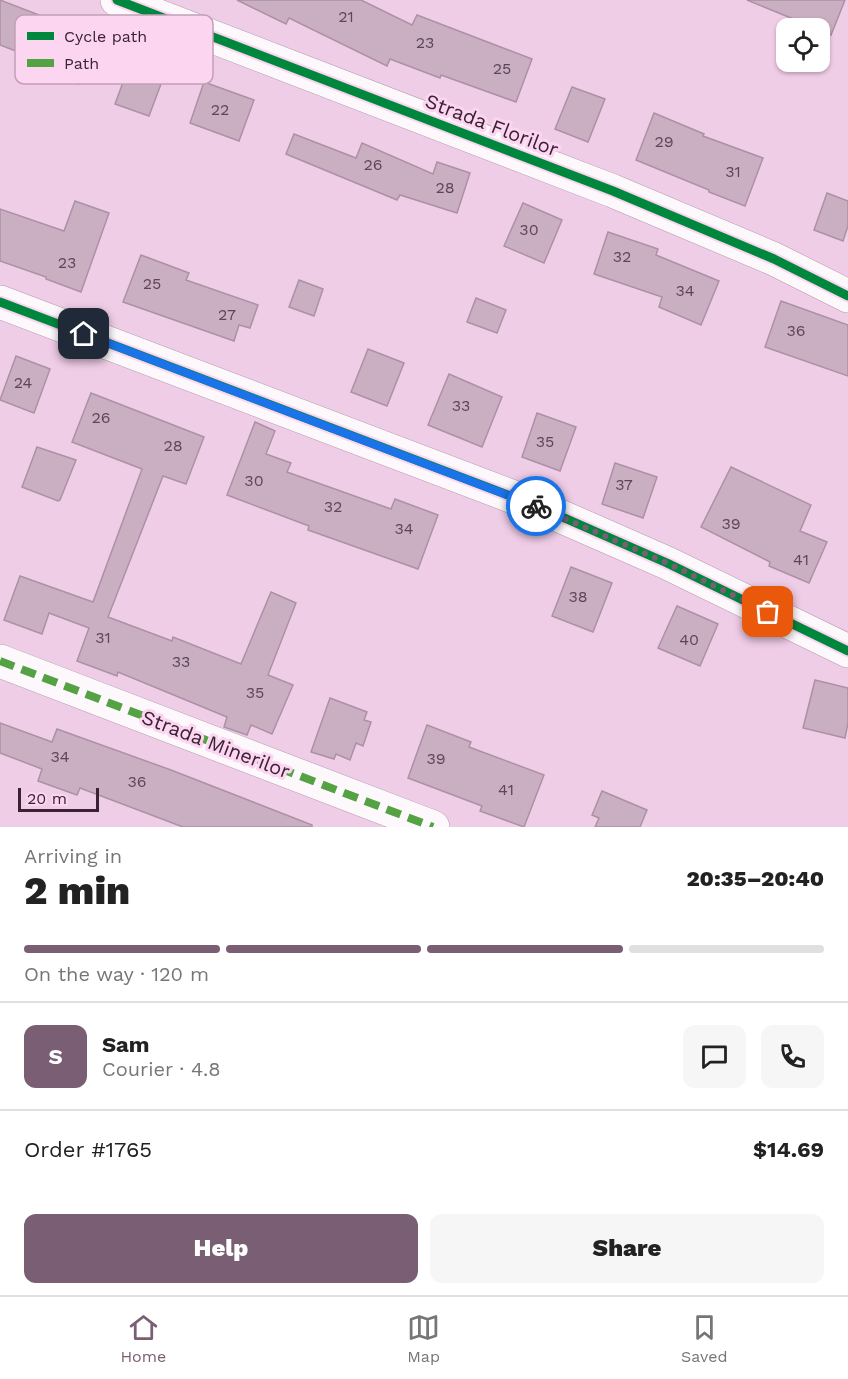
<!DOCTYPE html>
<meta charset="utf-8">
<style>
body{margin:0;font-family:"Work Sans",sans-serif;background:#f6f6f6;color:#222;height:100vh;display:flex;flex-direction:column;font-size:22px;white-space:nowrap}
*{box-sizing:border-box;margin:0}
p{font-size:20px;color:#767676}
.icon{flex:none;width:33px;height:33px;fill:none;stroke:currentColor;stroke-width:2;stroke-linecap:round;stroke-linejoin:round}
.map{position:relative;height:827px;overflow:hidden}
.details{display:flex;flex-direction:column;background:#fff;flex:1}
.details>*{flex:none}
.fabs{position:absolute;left:776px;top:18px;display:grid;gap:12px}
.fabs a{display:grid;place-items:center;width:54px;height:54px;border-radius:12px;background:#fff;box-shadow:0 2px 4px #0004;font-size:30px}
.scale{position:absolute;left:18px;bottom:15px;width:81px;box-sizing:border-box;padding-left:6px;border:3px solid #3a2234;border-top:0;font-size:16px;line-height:21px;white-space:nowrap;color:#3a2234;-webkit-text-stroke:4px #fcd5f1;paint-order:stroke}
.pin{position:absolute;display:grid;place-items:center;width:51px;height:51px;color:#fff;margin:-26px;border-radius:12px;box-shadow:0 3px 9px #0006}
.courier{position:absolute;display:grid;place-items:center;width:60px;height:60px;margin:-30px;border:4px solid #1a73e8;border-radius:50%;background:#fff;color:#222;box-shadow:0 2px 8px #0007}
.overview em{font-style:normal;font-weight:800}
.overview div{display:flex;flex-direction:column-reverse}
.overview{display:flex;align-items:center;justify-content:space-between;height:102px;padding:0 24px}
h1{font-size:39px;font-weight:800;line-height:45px}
.bar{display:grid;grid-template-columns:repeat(4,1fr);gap:9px 6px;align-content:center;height:72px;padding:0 24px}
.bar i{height:8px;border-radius:4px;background:#e0e0e0}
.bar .on{background:#7a5e73}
.bar p{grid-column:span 4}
.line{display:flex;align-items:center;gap:15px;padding:0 24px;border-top:2px solid #e0e0e0}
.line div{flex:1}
.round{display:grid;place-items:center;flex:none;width:63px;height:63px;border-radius:12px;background:#f6f6f6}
.cta{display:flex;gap:12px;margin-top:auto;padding:12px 24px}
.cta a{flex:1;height:69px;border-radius:12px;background:#7a5e73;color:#fff;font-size:24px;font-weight:800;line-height:69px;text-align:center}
.cta a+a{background:#f6f6f6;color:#222}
.menu{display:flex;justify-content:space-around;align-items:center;height:84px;border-top:2px solid #e0e0e0;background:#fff;font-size:16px;color:#767676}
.menu a{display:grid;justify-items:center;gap:3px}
.menu .on{color:#7a5e73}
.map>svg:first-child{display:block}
.building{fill:#caaec2;stroke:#ac91a5;stroke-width:1.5}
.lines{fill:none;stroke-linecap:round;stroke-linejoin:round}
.street-casing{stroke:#b399ad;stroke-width:34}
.street{stroke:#fdf8fb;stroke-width:33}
.quiet{stroke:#54a244;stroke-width:8;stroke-dasharray:15 8;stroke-linecap:butt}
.cycleway-casing{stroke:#fcd5f1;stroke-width:13}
.cycleway{stroke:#00873e;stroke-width:9}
.done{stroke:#7a5e73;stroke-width:6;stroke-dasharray:0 10.8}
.route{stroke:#1a73e8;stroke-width:8}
.labels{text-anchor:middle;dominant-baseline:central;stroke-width:6;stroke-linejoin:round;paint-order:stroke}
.number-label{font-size:16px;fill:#5e4558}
.street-label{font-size:20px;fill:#3a2234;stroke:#fcd5f1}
.key{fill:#fcd5f1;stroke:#c29fb8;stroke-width:1.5}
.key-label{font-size:16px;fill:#3a2234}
</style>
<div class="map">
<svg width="848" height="827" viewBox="0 0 848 827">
<rect width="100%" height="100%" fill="#f0cde7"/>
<g class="building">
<polygon points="0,0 96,37 78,84 41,70 44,62 0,45"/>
<polygon points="237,0 361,0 412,25 417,15 532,59 516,102 441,75 440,78 390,59 387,66 289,18 286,24"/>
<polygon points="747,0 845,0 831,35 819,30 819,28 815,28"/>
<polygon points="133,55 167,68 149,116 115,104"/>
<polygon points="204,82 254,100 239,141 190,123"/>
<polygon points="572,87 605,99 588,142 555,129"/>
<polygon points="654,113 704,134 703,136 763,158 745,206 709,192 709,190 636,160"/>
<polygon points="294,134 356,158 362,143 433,174 437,162 470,173 457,213 400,195 397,200 286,154"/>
<polygon points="827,193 848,201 848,226 843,241 814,230"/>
<polygon points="75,201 109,213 81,292 46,279 46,277 0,261 0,209 64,231"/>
<polygon points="523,203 562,220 544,263 504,246"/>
<polygon points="608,232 658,249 656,255 719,281 701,325 659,307 662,297 594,274"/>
<polygon points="141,255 189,273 186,280 258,305 250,328 239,325 234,341 123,302"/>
<polygon points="299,280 323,289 314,316 289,307"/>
<polygon points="476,298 506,310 497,333 467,322"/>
<polygon points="781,301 848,325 848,376 765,347"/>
<polygon points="368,349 404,363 387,406 351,392"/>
<polygon points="16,356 50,369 34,413 0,400"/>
<polygon points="449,374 502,397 482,447 428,425"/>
<polygon points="91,393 204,437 186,484 163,476 108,617 172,641 173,637 241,664 271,592 296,603 268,675 293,685 272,734 251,725 247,735 224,727 227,717 118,672 117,676 77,661 89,628 49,613 42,634 4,620 20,576 93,602 142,469 72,442"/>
<polygon points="537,413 576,427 560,471 522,457"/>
<polygon points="255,422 275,431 266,454 291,463 287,472 391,509 395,499 438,515 418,569 308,530 309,526 227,495"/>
<polygon points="37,447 76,460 60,500 58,501 22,487"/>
<polygon points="615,463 657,477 643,518 602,504"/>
<polygon points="731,467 811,505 800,531 827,542 809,583 769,566 770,562 701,527"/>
<polygon points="571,567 612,583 593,632 552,616"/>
<polygon points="677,606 718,624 700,666 658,648"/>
<polygon points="815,680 848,688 848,723 845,738 803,728"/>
<polygon points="330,698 367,712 364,720 371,722 363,746 356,743 350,760 336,754 334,759 311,752"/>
<polygon points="0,723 52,742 57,729 171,770 312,825 312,827 183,827 80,788 77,795 38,781 42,769 0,753"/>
<polygon points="427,725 471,742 469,747 544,775 524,827 480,811 482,806 408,778"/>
<polygon points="602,791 647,810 640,827 595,827 599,818 592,815"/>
</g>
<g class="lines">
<g class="street-casing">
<g id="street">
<polyline points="117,0 613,191 774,259 848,296"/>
<polyline points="0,302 537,506 667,563 848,651"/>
<polyline points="0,661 433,827"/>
</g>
</g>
<use href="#street" class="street"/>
<polyline class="quiet" points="0,661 433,827"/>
<g class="cycleway-casing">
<g id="cycleway">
<polyline points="117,0 613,191 774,259 848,296"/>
<polyline points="0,302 537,506 667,563 848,651"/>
</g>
</g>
<use href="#cycleway" class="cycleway"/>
</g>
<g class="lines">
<polyline class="done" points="536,506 667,563 768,612"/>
<polyline class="route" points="84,334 536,506"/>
</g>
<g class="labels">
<g class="number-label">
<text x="346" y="16">21</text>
<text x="425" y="42">23</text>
<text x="502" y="68">25</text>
<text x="220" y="109">22</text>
<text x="664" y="141">29</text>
<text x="373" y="164">26</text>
<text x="733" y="171">31</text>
<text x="445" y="187">28</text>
<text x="529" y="229">30</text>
<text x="622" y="256">32</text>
<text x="67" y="262">23</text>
<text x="152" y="283">25</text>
<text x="685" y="290">34</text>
<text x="227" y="314">27</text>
<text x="796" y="330">36</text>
<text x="23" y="382">24</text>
<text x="461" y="405">33</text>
<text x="101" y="417">26</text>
<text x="545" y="441">35</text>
<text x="173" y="445">28</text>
<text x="254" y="480">30</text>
<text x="624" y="484">37</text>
<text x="333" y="506">32</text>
<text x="731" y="523">39</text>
<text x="404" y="528">34</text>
<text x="801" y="559">41</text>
<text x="578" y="596">38</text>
<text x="103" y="637">31</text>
<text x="689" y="639">40</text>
<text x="181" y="661">33</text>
<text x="255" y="692">35</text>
<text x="60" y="756">34</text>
<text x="436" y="758">39</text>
<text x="137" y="781">36</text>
<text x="506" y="789">41</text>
</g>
<g class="street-label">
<text transform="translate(492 125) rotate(21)">Strada Florilor</text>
<text transform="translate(216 744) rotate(21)">Strada Minerilor</text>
</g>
</g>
<rect x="15" y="15" width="198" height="69" rx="9" class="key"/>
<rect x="27" y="32" width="27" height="8" fill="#00873e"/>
<rect x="27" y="59" width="27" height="8" fill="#54a244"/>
<g class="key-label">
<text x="64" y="42">Cycle path</text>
<text x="64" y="69">Path</text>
</g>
</svg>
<div class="fabs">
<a><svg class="icon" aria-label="locate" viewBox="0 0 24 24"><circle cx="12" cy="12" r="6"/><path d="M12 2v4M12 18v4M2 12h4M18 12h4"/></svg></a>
</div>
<div class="scale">20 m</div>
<div class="pin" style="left:768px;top:612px;background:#ea580c"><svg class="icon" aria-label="bag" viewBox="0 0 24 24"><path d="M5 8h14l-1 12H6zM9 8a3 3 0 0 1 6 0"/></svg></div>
<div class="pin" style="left:84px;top:334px;background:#1f2937"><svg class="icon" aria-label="home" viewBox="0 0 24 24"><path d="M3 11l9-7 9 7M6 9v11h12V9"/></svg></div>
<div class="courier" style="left:536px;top:506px"><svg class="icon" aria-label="bike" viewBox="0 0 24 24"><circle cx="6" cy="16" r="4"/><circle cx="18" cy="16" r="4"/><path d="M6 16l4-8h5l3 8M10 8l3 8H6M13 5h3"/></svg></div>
</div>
<section class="details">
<div class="overview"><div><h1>2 min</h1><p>Arriving in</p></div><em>20:35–20:40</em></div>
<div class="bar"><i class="on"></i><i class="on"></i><i class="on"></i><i></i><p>On the way · 120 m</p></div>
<div class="line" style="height:108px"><b class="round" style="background:#7a5e73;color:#fff">S</b><div><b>Sam</b><p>Courier · 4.8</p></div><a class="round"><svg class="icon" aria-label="chat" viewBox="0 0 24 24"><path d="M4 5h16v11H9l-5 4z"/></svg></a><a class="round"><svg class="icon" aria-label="phone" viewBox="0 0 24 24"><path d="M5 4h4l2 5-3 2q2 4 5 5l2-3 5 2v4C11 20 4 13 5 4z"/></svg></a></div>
<div class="line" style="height:78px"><div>Order #1765</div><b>$14.69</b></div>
<div class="cta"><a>Help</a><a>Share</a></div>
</section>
<nav class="menu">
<a class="on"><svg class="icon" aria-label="home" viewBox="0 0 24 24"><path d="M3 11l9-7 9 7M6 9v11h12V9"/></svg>Home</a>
<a><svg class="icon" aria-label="map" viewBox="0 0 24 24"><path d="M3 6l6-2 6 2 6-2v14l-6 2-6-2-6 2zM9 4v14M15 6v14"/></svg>Map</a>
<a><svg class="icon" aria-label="saved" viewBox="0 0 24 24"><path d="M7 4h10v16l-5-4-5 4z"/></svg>Saved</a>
</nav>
